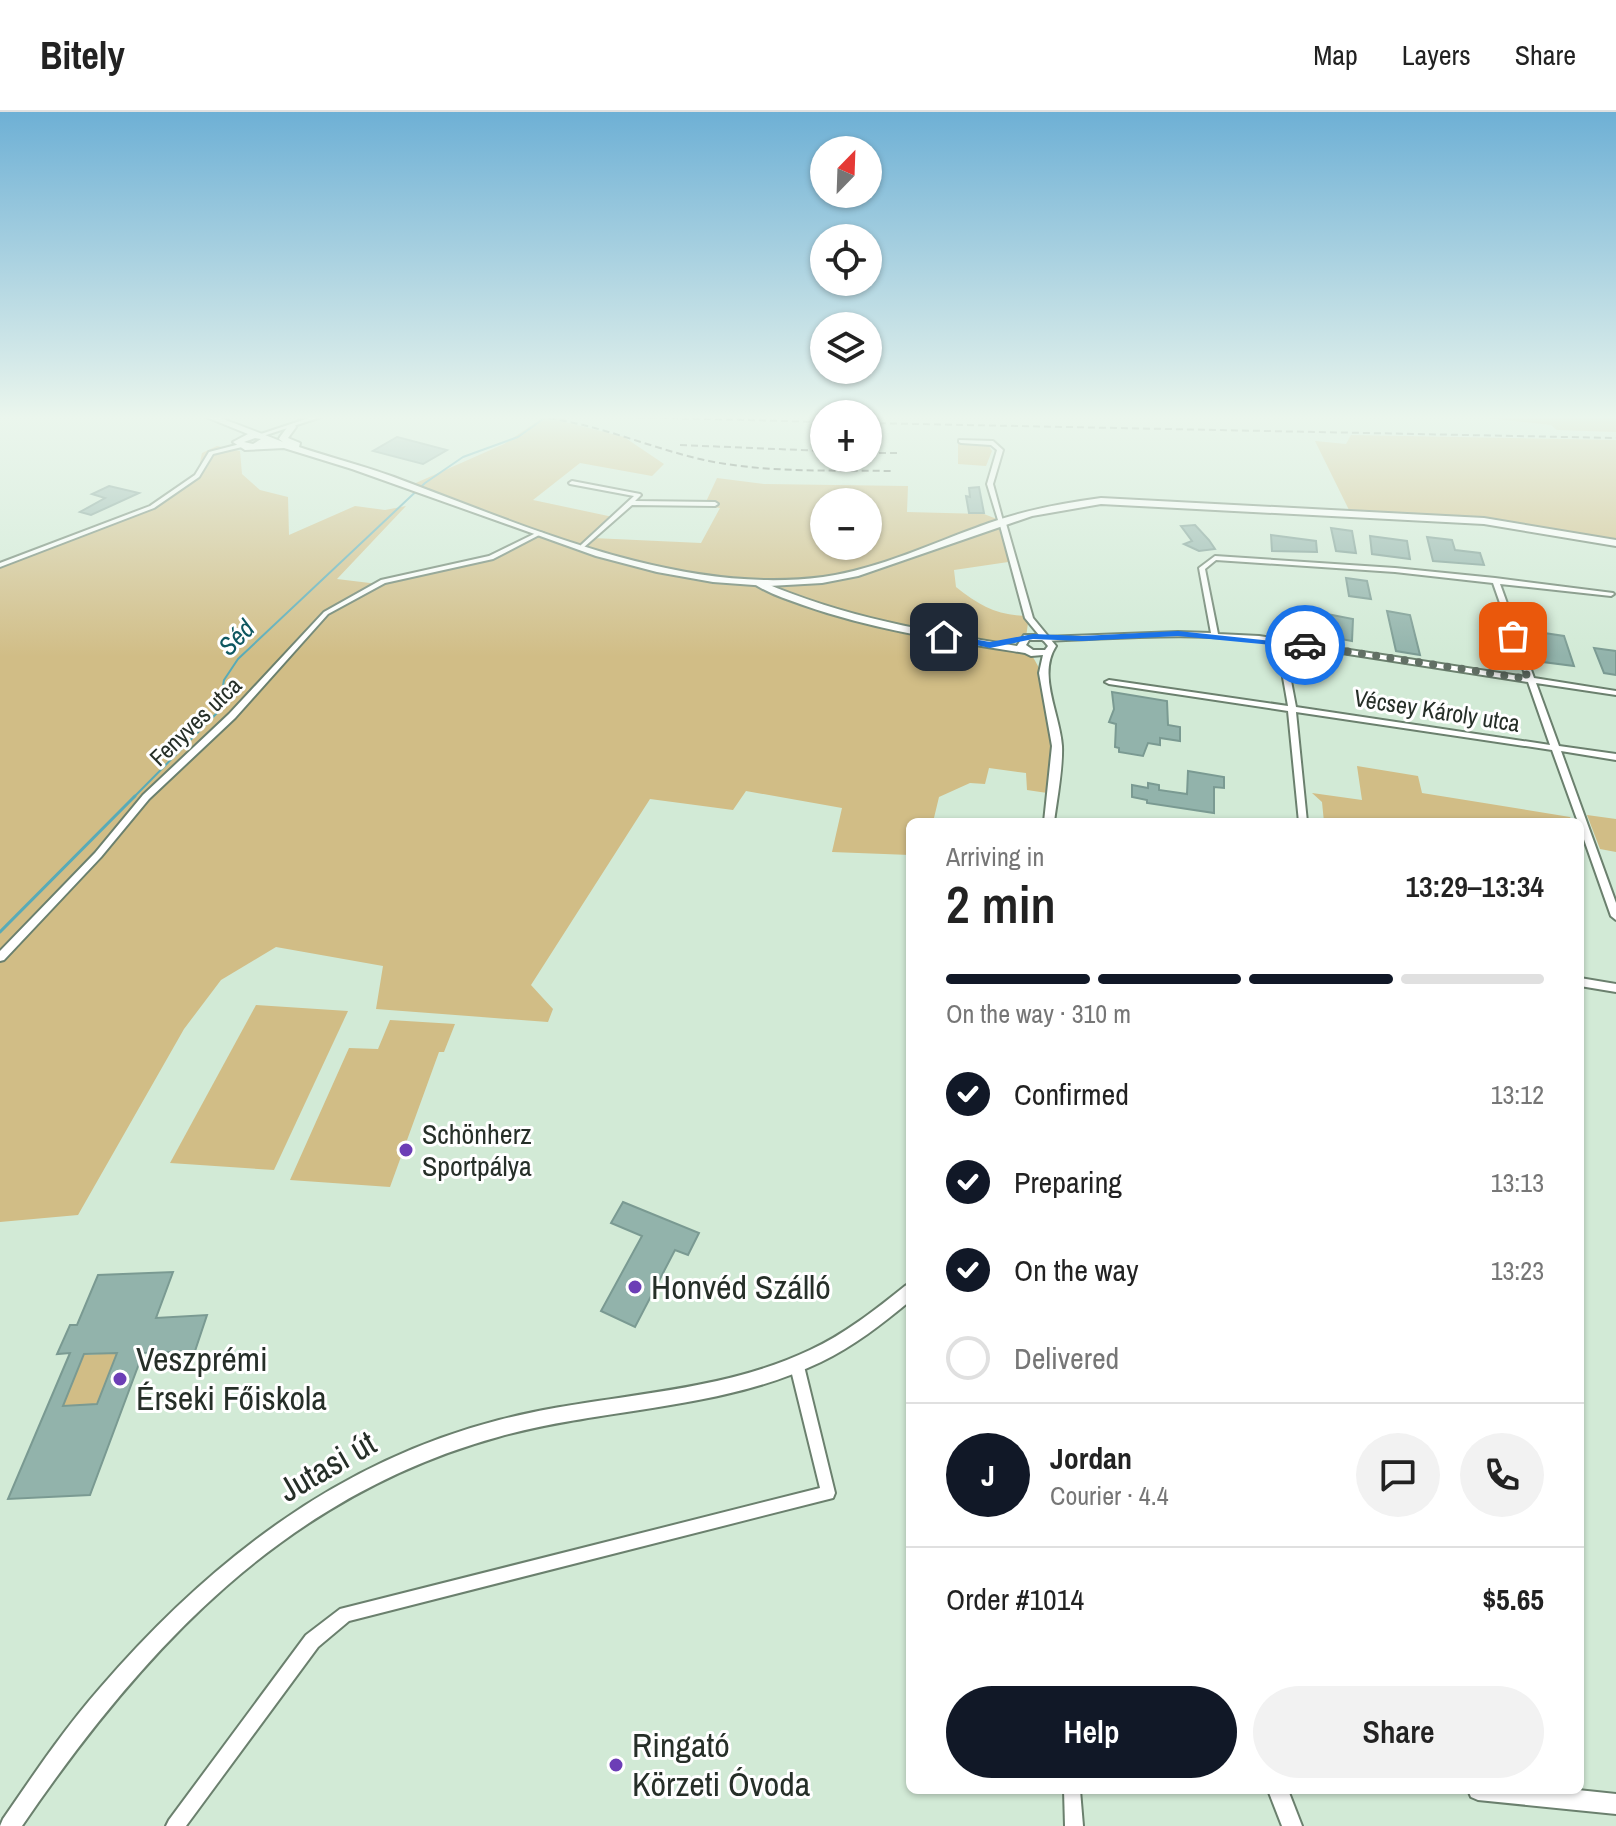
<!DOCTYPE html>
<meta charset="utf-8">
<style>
body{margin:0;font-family:"Archivo Narrow",sans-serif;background:#f2f2f2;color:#222;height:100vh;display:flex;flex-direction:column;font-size:30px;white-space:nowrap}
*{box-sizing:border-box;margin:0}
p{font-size:26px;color:#767676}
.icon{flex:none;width:44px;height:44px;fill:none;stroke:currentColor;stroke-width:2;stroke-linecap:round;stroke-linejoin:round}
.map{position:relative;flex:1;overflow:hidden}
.sheet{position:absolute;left:906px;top:706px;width:678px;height:976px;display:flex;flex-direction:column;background:#fff;border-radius:12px;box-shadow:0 2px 6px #0004}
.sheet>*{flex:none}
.needle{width:52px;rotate:23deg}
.tools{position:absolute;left:810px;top:24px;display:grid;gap:16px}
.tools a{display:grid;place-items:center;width:72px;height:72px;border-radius:50%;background:#fff;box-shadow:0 2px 6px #0004;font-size:40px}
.pin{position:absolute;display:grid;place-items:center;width:68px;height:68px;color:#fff;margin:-34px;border-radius:16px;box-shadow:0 4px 12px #0006}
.courier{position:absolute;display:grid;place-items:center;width:80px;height:80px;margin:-40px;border:6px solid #1a73e8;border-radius:50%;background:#fff;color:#222;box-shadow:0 2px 10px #0007}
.summary em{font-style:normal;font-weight:600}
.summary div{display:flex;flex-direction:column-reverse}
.summary{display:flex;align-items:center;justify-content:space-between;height:136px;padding:0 40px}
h1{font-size:52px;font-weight:600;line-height:60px}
.bar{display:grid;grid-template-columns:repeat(4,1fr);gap:12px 8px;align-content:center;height:96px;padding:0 40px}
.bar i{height:10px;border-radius:6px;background:#e0e0e0}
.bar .on{background:#111827}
.bar p{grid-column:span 4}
.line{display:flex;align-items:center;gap:20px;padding:0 40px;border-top:2px solid #e0e0e0}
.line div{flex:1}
.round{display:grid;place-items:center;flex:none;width:84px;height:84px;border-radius:42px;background:#f2f2f2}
ol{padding:0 40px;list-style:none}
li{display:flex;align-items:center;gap:24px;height:88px}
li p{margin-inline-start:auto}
li .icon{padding:8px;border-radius:50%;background:#111827;color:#fff;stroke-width:4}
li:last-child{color:#767676}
li i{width:44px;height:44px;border:4px solid #e0e0e0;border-radius:50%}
.cta{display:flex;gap:16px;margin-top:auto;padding:16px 40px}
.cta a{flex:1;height:92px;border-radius:48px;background:#111827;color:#fff;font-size:32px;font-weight:600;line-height:92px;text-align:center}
.cta a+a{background:#f2f2f2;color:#222}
header{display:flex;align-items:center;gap:48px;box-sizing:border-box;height:112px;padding:0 40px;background:#fff;border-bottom:2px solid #e0e0e0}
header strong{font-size:38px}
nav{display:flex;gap:44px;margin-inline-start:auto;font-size:28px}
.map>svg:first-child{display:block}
.green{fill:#d1bd86;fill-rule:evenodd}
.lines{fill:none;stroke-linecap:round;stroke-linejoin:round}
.stream-far1{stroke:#58abb8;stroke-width:2}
.stream{stroke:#58abb8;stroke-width:3}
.building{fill:#92b3ab;stroke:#7a9a92;stroke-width:2;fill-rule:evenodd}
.minor-casing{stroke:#6b806e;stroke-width:4}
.tertiary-casing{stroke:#6b806e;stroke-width:4}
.primary-casing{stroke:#6b806e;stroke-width:4}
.minor{fill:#fff;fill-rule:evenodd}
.tertiary{fill:#fff;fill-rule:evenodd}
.primary{fill:#fff;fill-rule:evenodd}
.rail{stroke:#48544a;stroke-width:2;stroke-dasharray:7 4;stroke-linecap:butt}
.route{fill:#1a73e8}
.done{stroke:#627065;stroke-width:8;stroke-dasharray:0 14.4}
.poi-dot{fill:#6c3eb6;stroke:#fff;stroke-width:3}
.labels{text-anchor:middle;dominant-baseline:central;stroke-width:6;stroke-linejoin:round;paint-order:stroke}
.far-street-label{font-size:24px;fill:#262f28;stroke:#fff}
.far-water-label{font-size:26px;font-style:italic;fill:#0e5760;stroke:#fff}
.poi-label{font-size:28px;fill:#262f28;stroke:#fff;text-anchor:start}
.near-poi-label{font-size:34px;fill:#262f28;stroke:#fff;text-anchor:start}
.near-street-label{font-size:34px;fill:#262f28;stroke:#fff}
</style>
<header>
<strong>Bitely</strong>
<nav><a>Map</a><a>Layers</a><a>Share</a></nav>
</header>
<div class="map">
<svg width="1616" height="1714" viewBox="0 0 1616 1714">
<rect width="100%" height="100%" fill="#d2ead6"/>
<g class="green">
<path d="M544 305H566L565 310 624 325 664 352 652 364 580 351 533 388 613 405 593 426 701 431 720 396 704 394 717 366 764 372 908 374 907 400 984 402 1002 409 1015 449 954 458 956 475C980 494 998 504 1029 504L1026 525 994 532 1031 542C1058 584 1059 633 1054 682L1027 678 1026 661 989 656 985 672 970 671 939 685 933 710H910V743L832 740 842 696 746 679 733 698 650 687 531 873 553 897 548 910 376 897 383 854 276 835 221 868 184 917 78 1103 0 1110V453C50 434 163 403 195 363 200 357 200 349 202 341L217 334 240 339 242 362 260 378 288 385 289 423 355 394 385 398 406 394 337 467 378 472 492 446 540 422 409 374 504 332ZM824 390H868V434H824Z"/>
<polygon points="1476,305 1616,305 1616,320 1557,318 1551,313"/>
<polygon points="1351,323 1616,328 1616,432 1521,413 1350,400 1315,329 1346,332"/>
<polygon points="958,332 989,334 992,339 986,354 958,352"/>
<polygon points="1357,654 1418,664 1422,681 1570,705 1573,710 1324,710 1322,690 1312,681 1362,688"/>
<polygon points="1587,703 1616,707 1616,740 1600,737"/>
<polygon points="256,893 348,899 274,1058 170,1051"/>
<polygon points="390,908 455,912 444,940 439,940 390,1075 290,1068 349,936 378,937"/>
<polygon points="117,1241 97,1292 63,1294 84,1243"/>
</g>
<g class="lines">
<polyline class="stream-far1" points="133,686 219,599 224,568 238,547 425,371 463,345 518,325 546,305"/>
<polyline class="stream" points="0,820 135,684"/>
</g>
<g class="building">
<polygon points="397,325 447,338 423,352 373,339"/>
<polygon points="109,374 139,381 91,403 80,400 105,386 92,382"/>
<polygon points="979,375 984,401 969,401 966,384 970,385 969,376"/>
<polygon points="1195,413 1209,428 1215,437 1199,439 1184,432 1192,429 1181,414"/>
<polygon points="1331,416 1352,419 1356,441 1336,439"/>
<polygon points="1271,423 1316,429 1317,440 1272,439"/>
<polygon points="1370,424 1407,429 1410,447 1372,442"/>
<polygon points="1427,425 1452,428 1455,438 1480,441 1484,453 1433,449"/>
<polygon points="1346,466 1367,469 1371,487 1349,484"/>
<polygon points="1387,499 1410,503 1420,543 1396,539"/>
<polygon points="1327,502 1353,507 1352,529 1330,525"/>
<polygon points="1531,519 1564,524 1574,554 1543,550"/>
<polygon points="1594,536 1616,539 1616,563 1604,561"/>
<polygon points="1112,580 1167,589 1168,613 1180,615 1180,629 1160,626 1160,633 1148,631 1143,644 1119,640 1119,636 1115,635 1116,612 1109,610 1114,597"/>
<polygon points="1188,659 1224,665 1224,676 1214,675 1214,701 1147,691 1147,688 1132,685 1132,673 1148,676 1148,671 1159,673 1159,678 1187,682"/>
<polygon points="623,1090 699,1121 688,1143 675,1138 635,1215 601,1199 642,1124 611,1111"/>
<path d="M173 1160 156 1206 207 1203 195 1239 143 1241 90 1383 8 1387 70 1241 57 1242 70 1213H77L98 1163ZM117 1241 97 1292 63 1294 84 1242Z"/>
</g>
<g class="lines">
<g class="minor-casing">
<g id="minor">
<polygon points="312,305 321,305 263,324 258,323"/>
<polygon points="959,328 993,329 1003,338 993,372 1003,409 998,408 987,372 997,338 991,333 961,331 959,330"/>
<polygon points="240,332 242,333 242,335 213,342 199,365 154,396 0,455 0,451 150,394 195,363 209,340"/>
<polygon points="572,369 640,382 641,383 635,389 715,390 718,392 715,394 632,393 583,436 581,435 581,433 634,384 570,372 569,371"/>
<polygon points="538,420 543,421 493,447 385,471 328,502 235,606 149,687 101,745 4,848 0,849 0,839 95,741 143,683 229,602 324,500 381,468 489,444"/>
<path d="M1215 444 1395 456 1495 466 1613 481 1614 482 1611 484 1500 472 1534 566 1616 579V583L1536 571 1559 634 1616 642V648L1561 639 1616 791V808L1611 804 1580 716V710H1578L1552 638 1296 600 1307 710H1299L1288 599 1109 572 1105 570 1109 568 1288 594 1277 531C1200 519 1121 526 1044 529L1040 527 1044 525 1178 520 1211 521 1199 456ZM1216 448 1395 460 1493 471 1526 565 1259 524 1218 522 1205 457ZM1284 532 1528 570 1550 633 1296 595Z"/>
<polygon points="1580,866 1616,872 1616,880 1580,874"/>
<polygon points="797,1247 802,1249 804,1254 835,1381 833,1386 349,1509 318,1535 186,1714 166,1714 169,1708 306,1523 340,1497 820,1376 790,1254 792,1249"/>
<polygon points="1064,1678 1080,1678 1083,1714 1065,1714"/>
</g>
</g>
<g class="tertiary-casing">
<g id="tertiary">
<path d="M998 406 1005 408 1033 506 1056 534C1037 563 1060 602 1062 634 1063 656 1057 687 1054 710H1044L1052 634 1039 561 1043 543 1031 544 1025 541C950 529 874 518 803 493 786 487 767 481 753 471L760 469C842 505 928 520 1017 534L1024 523H1039L1025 506ZM1029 528H1043L1048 534 1045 538H1033L1026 533Z"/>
<path d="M910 1171V1189C882 1212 854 1234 821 1250 719 1299 605 1295 498 1325 284 1384 143 1537 22 1714H0L3 1707C34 1662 64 1617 100 1576 208 1451 336 1350 499 1308 602 1281 713 1284 810 1238 845 1222 875 1198 905 1174Z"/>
<polygon points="1268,1678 1288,1678 1302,1714 1282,1714"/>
<polygon points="1468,1678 1578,1678 1616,1682 1616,1702 1478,1688 1471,1685"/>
</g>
</g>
<g class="primary-casing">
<path id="primary" d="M206 305H218L283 330 279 327 280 325 289 313H295L296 315 288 326 300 331 299 335C329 345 361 353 391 364 524 413 677 484 823 465 880 457 935 430 989 411 1026 398 1063 391 1101 386L1484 406 1616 428V434L1484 412 1101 392 1032 404 858 464 822 471 769 474 713 470 657 460 596 444 352 357 284 336 245 338 233 330 248 322ZM255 326 261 327 253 332 244 330Z"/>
</g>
<use href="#minor" class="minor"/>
<use href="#tertiary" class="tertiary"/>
<use href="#primary" class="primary"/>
<g class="rail">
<path d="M538 305C598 311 651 337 709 349 769 361 831 358 892 359"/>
<polyline points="627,305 824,310"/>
<polyline points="868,311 1616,326"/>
<polyline points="680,333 824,339"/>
<polyline points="868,341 897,341"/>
</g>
</g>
<linearGradient id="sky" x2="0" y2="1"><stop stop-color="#6eb0d5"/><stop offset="0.56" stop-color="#ebf6ed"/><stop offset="1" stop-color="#ebf6ed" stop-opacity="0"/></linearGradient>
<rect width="1616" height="545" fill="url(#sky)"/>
<polygon class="route" points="1178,519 1310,533 1305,536 1178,524 1082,529 1033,527 990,536 939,525 944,522 990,530 1033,522 1082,524"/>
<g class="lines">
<polyline class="done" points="1305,533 1528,567 1513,524"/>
</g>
<g class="poi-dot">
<circle cx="406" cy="1038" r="8"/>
<circle cx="635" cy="1175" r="8"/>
<circle cx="120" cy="1267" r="8"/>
<circle cx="616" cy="1653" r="8"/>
</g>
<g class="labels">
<g class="far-street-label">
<text transform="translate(1437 598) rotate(9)">Vécsey Károly utca</text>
<text transform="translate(195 609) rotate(-44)">Fenyves utca</text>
</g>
<g class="far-water-label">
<text transform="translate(236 525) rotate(-45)">Séd</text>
</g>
<g class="poi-label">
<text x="422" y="1022">Schönherz<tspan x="422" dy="32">Sportpálya</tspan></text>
</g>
<g class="near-poi-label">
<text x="651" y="1175">Honvéd Szálló</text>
<text x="136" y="1247">Veszprémi<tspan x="136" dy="39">Érseki Főiskola</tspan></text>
<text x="632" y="1633">Ringató<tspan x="632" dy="39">Körzeti Óvoda</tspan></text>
</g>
<g class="near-street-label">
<text transform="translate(327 1354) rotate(-30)">Jutasi út</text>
</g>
</g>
</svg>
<div class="tools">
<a><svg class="needle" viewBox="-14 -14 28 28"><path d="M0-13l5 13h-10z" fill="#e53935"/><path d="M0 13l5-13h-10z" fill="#767676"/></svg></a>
<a><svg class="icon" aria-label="locate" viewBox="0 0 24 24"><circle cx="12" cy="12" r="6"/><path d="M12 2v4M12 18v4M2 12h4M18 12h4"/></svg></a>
<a><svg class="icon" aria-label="layers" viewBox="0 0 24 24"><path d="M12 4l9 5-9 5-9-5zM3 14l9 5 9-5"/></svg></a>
<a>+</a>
<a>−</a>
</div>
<div class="pin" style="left:1513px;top:524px;background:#ea580c"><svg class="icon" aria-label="bag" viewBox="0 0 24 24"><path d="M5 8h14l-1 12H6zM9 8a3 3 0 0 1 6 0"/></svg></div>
<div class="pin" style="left:944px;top:525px;background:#1f2937"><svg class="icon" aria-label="home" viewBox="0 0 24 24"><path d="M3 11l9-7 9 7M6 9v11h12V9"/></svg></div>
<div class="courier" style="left:1305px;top:533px"><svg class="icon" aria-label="car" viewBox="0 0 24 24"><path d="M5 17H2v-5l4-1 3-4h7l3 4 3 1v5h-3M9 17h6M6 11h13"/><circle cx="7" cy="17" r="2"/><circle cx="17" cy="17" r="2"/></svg></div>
<section class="sheet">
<div class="summary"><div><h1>2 min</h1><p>Arriving in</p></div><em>13:29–13:34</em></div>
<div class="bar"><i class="on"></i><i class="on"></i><i class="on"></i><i></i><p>On the way · 310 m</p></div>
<ol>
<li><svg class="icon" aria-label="check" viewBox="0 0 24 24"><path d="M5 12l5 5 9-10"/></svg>Confirmed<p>13:12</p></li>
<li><svg class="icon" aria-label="check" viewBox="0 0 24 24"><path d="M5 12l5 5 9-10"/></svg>Preparing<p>13:13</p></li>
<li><svg class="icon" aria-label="check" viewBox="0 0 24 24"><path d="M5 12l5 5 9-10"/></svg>On the way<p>13:23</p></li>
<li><i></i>Delivered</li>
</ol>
<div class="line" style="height:144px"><b class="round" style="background:#111827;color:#fff">J</b><div><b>Jordan</b><p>Courier · 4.4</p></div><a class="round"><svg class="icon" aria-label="chat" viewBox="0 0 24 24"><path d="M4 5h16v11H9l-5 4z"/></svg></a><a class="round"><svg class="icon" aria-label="phone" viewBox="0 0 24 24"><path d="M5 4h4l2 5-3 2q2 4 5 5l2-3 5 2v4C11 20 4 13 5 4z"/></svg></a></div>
<div class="line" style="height:104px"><div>Order #1014</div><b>$5.65</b></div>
<div class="cta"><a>Help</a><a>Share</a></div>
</section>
</div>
